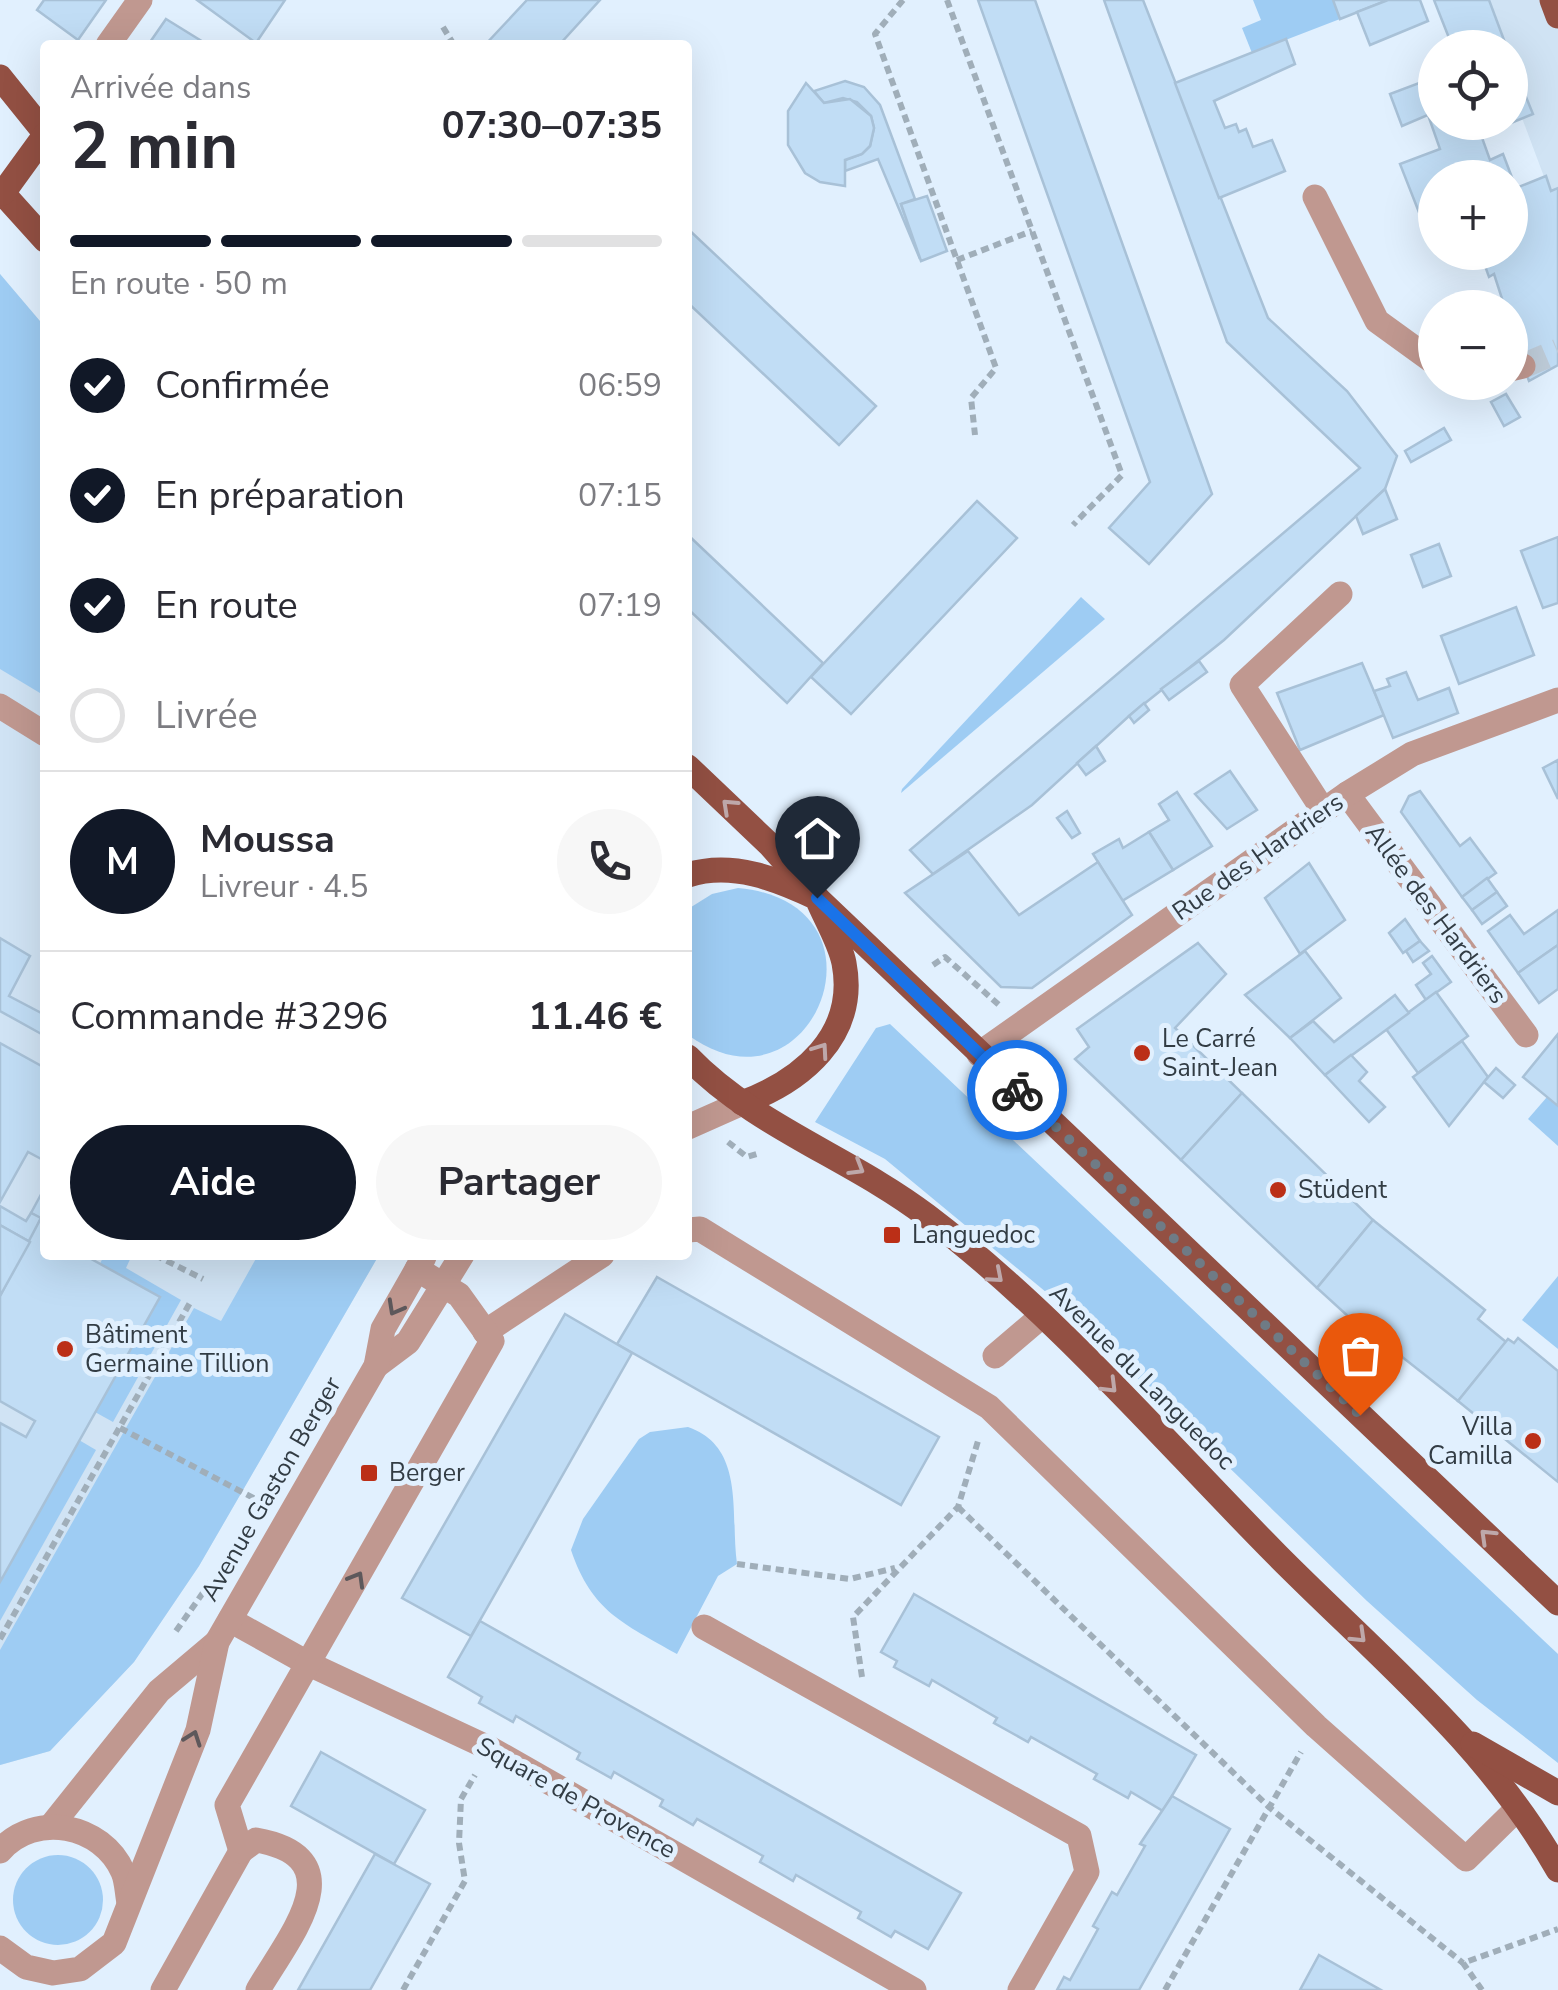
<!DOCTYPE html>
<html lang="fr">
<meta charset="utf-8">
<style>
body{margin:0;font-family:"Nunito Sans",sans-serif;background:#f7f7f7;color:#2b2b33;height:100vh;display:flex;flex-direction:column;font-size:38px;white-space:nowrap}
*{box-sizing:border-box;margin:0}
p{font-size:32px;color:#7c7c81}
.icon{flex:none;width:55px;height:55px;fill:none;stroke:currentColor;stroke-width:2;stroke-linecap:round;stroke-linejoin:round}
.map{position:relative;flex:1;overflow:hidden}
.sheet{position:absolute;left:40px;top:40px;width:652px;height:1220px;display:flex;flex-direction:column;background:#fff;border-radius:10px;box-shadow:0 10px 40px #0002}
.sheet>*{flex:none}
.controls{position:absolute;left:1418px;top:30px;display:grid;gap:20px}
.controls a{display:grid;place-items:center;width:110px;height:110px;border-radius:50%;background:#fff;box-shadow:0 10px 40px #0002;font-size:50px}
.pin{position:absolute;display:grid;place-items:center;width:85px;height:85px;color:#fff;margin:-102px -42px;border-radius:50% 50% 50% 0;rotate:-45deg;box-shadow:0 0 10px #0007}
.pin .icon{rotate:45deg}
.courier{position:absolute;display:grid;place-items:center;width:100px;height:100px;margin:-50px;border:8px solid #1a73e8;border-radius:50%;background:#fff;color:#222;box-shadow:0 2px 12px #0007}
.summary em{font-style:normal;font-weight:700}
.summary div{display:flex;flex-direction:column-reverse}
.summary{display:flex;align-items:center;justify-content:space-between;height:170px;padding:0 30px}
h1{font-size:65px;font-weight:700;line-height:75px}
.bar{display:grid;grid-template-columns:repeat(4,1fr);gap:15px 10px;align-content:center;height:120px;padding:0 30px}
.bar i{height:12px;border-radius:8px;background:#e1e1e2}
.bar .current{background:#111827}
.bar p{grid-column:span 4}
.line{display:flex;align-items:center;gap:25px;padding:0 30px;border-top:2px solid #e1e1e2}
.line div{flex:1}
.round{display:grid;place-items:center;flex:none;width:105px;height:105px;border-radius:52px;background:#f7f7f7}
ol{padding:0 30px;list-style:none}
li{display:flex;align-items:center;gap:30px;height:110px}
li p{margin-inline-start:auto}
li .icon{padding:10px;border-radius:50%;background:#111827;color:#fff;stroke-width:4}
li:last-child{color:#7c7c81}
li i{width:55px;height:55px;border:5px solid #e1e1e2;border-radius:50%}
.primary-button{display:flex;gap:20px;margin-top:auto;padding:20px 30px}
.primary-button a{flex:1;height:115px;border-radius:60px;background:#111827;color:#fff;font-size:40px;font-weight:700;line-height:115px;text-align:center}
.primary-button a+a{background:#f7f7f7;color:#2b2b33}
.map>svg:first-child{display:block}
.built{fill:#d0e3f4}
.green{fill:#9eccf3}
.building{fill:#c1ddf5;stroke:#a8c1d7;stroke-width:2.5}
.lines{fill:none;stroke-linecap:round;stroke-linejoin:round}
.minor-tunnel{stroke:#beccd9;stroke-width:25;stroke-dasharray:25 12;stroke-linecap:butt}
.path{stroke:#a0aeb9;stroke-width:6;stroke-dasharray:8 5;stroke-linecap:butt}
.minor{stroke:#c09890;stroke-width:25}
.major{stroke:#935043;stroke-width:25}
.oneway{stroke:#bea8aa}
.oneway2{stroke:#5d585b}
.done{stroke:#6f7b85;stroke-width:10;stroke-dasharray:0 18}
.route{stroke:#1a73e8;stroke-width:12}
.poi-dot{fill:#bb2f17;stroke:#e1f0fe;stroke-width:4}
.labels{text-anchor:middle;dominant-baseline:central;stroke-width:10;stroke-linejoin:round;paint-order:stroke}
.street-label{font-size:25px;fill:#323c44;stroke:#e1f0fe}
.poi-label{font-size:25px;fill:#323c44;stroke:#e1f0fe;text-anchor:start}
</style>
<div class="map">
<svg width="1558" height="1990" viewBox="0 0 1558 1990">
<rect width="100%" height="100%" fill="#e1f0fe"/>
<g class="built">
<polygon points="1478,0 1558,0 1558,214 1510,86 1510,48 1496,47"/>
<polygon points="0,274 45,327 45,1255 379,1255 199,1566 134,1662 50,1751 0,1765"/>
</g>
<g class="green">
<polygon points="1253,0 1333,0 1340,19 1252,53 1242,28 1261,20"/>
<polygon points="0,274 45,327 45,696 0,669"/>
<polygon points="1081,597 1105,619 901,793 902,789"/>
<path d="M738 888C901 903 812 1126 688 1035V909L712 894Z"/>
<polygon points="890,1024 1558,1654 1558,1763 1477,1700 1367,1601 1058,1302 885,1159 815,1122 876,1028"/>
<polygon points="1547,1097 1558,1106 1558,1146 1528,1119"/>
<polygon points="104,1255 132,1255 126,1268 181,1300 113,1422 95,1412 160,1297 100,1264"/>
<polygon points="258,1255 379,1255 199,1566 134,1662 50,1751 0,1765 0,1650 194,1308 221,1321"/>
<polygon points="1558,1276 1558,1349 1522,1320"/>
<path d="M688 1427C746 1447 730 1514 737 1564L718 1576 677 1654C623 1623 592 1612 571 1550L583 1519 639 1439 650 1432Z"/>
<polygon points="79,1440 96,1450 0,1621 0,1582"/>
<circle cx="58" cy="1900" r="45"/>
</g>
<g class="building">
<polygon points="44,0 106,0 78,40 37,10"/>
<polygon points="197,0 285,0 256,43"/>
<polygon points="527,0 600,0 559,45 485,45"/>
<polygon points="978,0 1035,0 1212,494 1149,564 1109,528 1150,482"/>
<polygon points="1104,0 1143,0 1268,318 1347,391 1397,456 1385,489 1224,640 1129,716 1032,805 933,874 910,850 1360,468 1227,342"/>
<polygon points="1333,0 1388,0 1340,19"/>
<polygon points="1388,0 1420,0 1428,21 1370,45 1357,12"/>
<polygon points="1434,0 1489,0 1507,48 1453,48"/>
<polygon points="166,19 208,45 148,45"/>
<polygon points="1286,39 1295,64 1214,101 1225,128 1236,124 1239,132 1246,129 1253,147 1272,140 1285,171 1219,198 1175,83"/>
<polygon points="1435,77 1435,112 1402,126 1390,94"/>
<polygon points="1519,80 1533,114 1481,135 1490,160 1503,154 1516,188 1546,176 1551,191 1558,188 1558,365 1529,381 1510,331 1510,308 1505,308 1494,274 1489,277 1480,252 1510,252 1510,178 1435,178 1435,220 1424,225 1400,164 1440,149 1428,115 1435,112 1435,122 1510,122 1510,83"/>
<polygon points="845,81 864,87 880,105 915,199 901,204 920,259 878,159 845,171 845,160 862,154 870,146 874,128 871,116 857,102 843,98 824,103 814,91"/>
<polygon points="806,83 824,103 850,99 871,116 874,128 870,146 862,154 845,160 845,186 820,182 805,173 788,145 788,111"/>
<polygon points="927,196 947,251 921,261 901,204"/>
<polygon points="688,229 876,406 839,445 688,303"/>
<polygon points="1506,394 1520,417 1504,426 1491,402"/>
<polygon points="1444,428 1451,440 1411,462 1405,451"/>
<polygon points="1385,489 1397,519 1363,534 1356,516"/>
<polygon points="977,501 1017,538 851,714 811,677"/>
<polygon points="688,535 823,663 787,703 688,609"/>
<polygon points="1558,537 1558,603 1543,608 1521,551"/>
<polygon points="1439,544 1451,576 1423,587 1411,555"/>
<polygon points="1516,607 1534,655 1459,684 1441,636"/>
<polygon points="1199,661 1207,672 1169,700 1161,689"/>
<polygon points="1362,663 1384,715 1300,750 1277,693"/>
<polygon points="1406,672 1418,700 1449,688 1458,713 1393,738 1374,691 1390,686 1387,679"/>
<polygon points="1144,703 1149,710 1134,723 1129,716"/>
<polygon points="1096,746 1105,761 1086,775 1077,763"/>
<polygon points="1558,760 1558,799 1543,768"/>
<polygon points="1230,771 1257,810 1227,829 1195,794"/>
<polygon points="1420,791 1460,846 1470,838 1496,873 1462,897 1401,812 1409,796"/>
<polygon points="1177,792 1212,846 1173,870 1149,832 1169,820 1159,804"/>
<polygon points="1067,811 1080,833 1072,838 1057,818"/>
<polygon points="1149,832 1173,870 1122,901 1093,854 1119,839 1123,848"/>
<polygon points="968,851 1019,915 1098,862 1132,915 1032,988 1001,987 905,893"/>
<polygon points="1309,863 1345,920 1300,954 1265,898"/>
<polygon points="1487,878 1497,892 1472,910 1462,897"/>
<polygon points="1497,892 1507,906 1482,924 1472,910"/>
<polygon points="1558,910 1558,945 1518,973 1488,931 1510,915 1524,934"/>
<polygon points="1405,919 1420,941 1403,953 1389,933"/>
<polygon points="0,938 30,956 9,996 45,1015 45,1036 0,1011"/>
<polygon points="1420,941 1429,951 1413,962 1406,951"/>
<polygon points="1198,943 1226,974 1175,1028 1242,1093 1181,1160 1075,1059 1089,1047 1077,1029"/>
<polygon points="1558,945 1558,989 1539,1003 1518,973"/>
<polygon points="1305,951 1341,998 1290,1038 1245,995"/>
<polygon points="1432,956 1451,982 1426,1000 1416,985 1431,974 1423,963"/>
<polygon points="1436,992 1468,1036 1418,1073 1386,1029"/>
<polygon points="1395,995 1409,1013 1325,1075 1290,1038 1313,1021 1334,1042"/>
<polygon points="1558,1034 1558,1106 1523,1077"/>
<polygon points="1462,1041 1488,1077 1449,1126 1413,1077"/>
<polygon points="0,1043 45,1068 45,1161 28,1152 0,1202"/>
<polygon points="1351,1055 1367,1072 1359,1081 1385,1107 1369,1122 1325,1075"/>
<polygon points="1496,1068 1515,1085 1503,1098 1484,1082"/>
<polygon points="1242,1093 1373,1220 1317,1288 1181,1160"/>
<polygon points="45,1187 45,1221 31,1213"/>
<polygon points="0,1206 26,1221 31,1213 41,1218 30,1242 0,1225"/>
<polygon points="41,1218 45,1221 45,1255 84,1255 160,1297 0,1582 0,1423 26,1437 35,1421 0,1401 0,1296"/>
<polygon points="1373,1220 1485,1310 1478,1319 1506,1342 1458,1401 1387,1345 1393,1340 1379,1328 1372,1338 1317,1288"/>
<polygon points="0,1225 30,1242 0,1296"/>
<polygon points="657,1277 939,1437 901,1505 617,1344"/>
<polygon points="565,1314 632,1353 471,1636 402,1598"/>
<polygon points="1518,1338 1558,1371 1558,1482 1458,1401 1508,1339 1514,1343"/>
<polygon points="914,1594 1196,1755 1163,1811 1131,1792 1128,1798 1094,1779 1097,1774 1031,1737 1028,1742 994,1723 997,1718 932,1680 929,1686 894,1667 897,1661 881,1652"/>
<polygon points="480,1621 961,1893 928,1949 895,1931 891,1937 858,1918 861,1912 796,1875 793,1881 760,1862 763,1856 697,1819 693,1825 660,1806 663,1800 614,1772 611,1778 577,1759 580,1753 516,1716 513,1722 479,1703 482,1697 448,1677"/>
<polygon points="321,1752 425,1810 394,1864 291,1806"/>
<polygon points="1172,1796 1230,1829 1139,1990 1057,1990 1064,1977 1070,1980 1098,1929 1093,1926 1112,1892 1117,1895 1145,1846 1140,1844"/>
<polygon points="375,1854 430,1884 370,1990 298,1990"/>
<polygon points="1319,1955 1381,1990 1300,1990"/>
</g>
<g class="lines">
<polyline class="minor-tunnel" points="1523,366 1558,351"/>
<g class="path">
<polyline points="903,0 875,34 996,368 971,398 975,435"/>
<polyline points="947,0 1122,475 1073,525"/>
<polyline points="443,27 454,45"/>
<polyline points="957,260 1032,231"/>
<polyline points="933,965 945,957 999,1005"/>
<polyline points="728,1142 747,1157 760,1153"/>
<polyline points="155,1255 203,1279"/>
<polyline points="86,1256 87,1255"/>
<polyline points="120,1428 261,1502"/>
<polyline points="958,1507 1270,1808 1463,1963"/>
<polyline points="737,1564 850,1579 895,1568"/>
<polyline points="176,1631 212,1580"/>
<polyline points="0,1639 191,1301"/>
<polyline points="862,1677 853,1617 958,1507 978,1441"/>
<polyline points="403,1990 465,1881 459,1843 461,1799 475,1775"/>
<polyline points="1165,1990 1301,1752"/>
<polyline points="1482,1990 1463,1963 1558,1929"/>
</g>
<g class="minor">
<polyline points="108,45 140,0"/>
<polyline points="1315,197 1377,321 1435,363"/>
<polyline points="1510,369 1523,366"/>
<polyline points="0,706 45,734"/>
<polyline points="1347,794 1526,1035"/>
<polyline points="1323,810 1242,685 1340,594"/>
<polyline points="979,1054 1347,794 1412,754 1558,700"/>
<polyline points="688,1127 742,1103"/>
<polyline points="688,1230 700,1229 989,1407 1316,1726 1466,1859 1517,1809"/>
<polyline points="485,1332 602,1255"/>
<polyline points="995,1356 1042,1316"/>
<polyline points="376,1366 408,1342 462,1255"/>
<polyline points="230,1620 309,1664 491,1749 914,1990"/>
<polyline points="704,1627 1079,1836 1087,1872 1020,1990"/>
<polyline points="51,1826 159,1691 217,1642"/>
<path d="M0 1851C35 1811 102 1824 123 1872 127 1881 127 1893 129 1903"/>
<polyline points="0,1948 26,1967 53,1973 80,1969 114,1943 198,1730 217,1642 376,1366 383,1329 424,1257"/>
<polyline points="163,1990 241,1851"/>
<path d="M258 1990C288 1938 358 1858 256 1840L241 1851 227 1805 492 1341 459 1295 417 1269"/>
</g>
<g class="major">
<polyline points="1552,0 1558,16"/>
<polyline points="0,77 45,133"/>
<polyline points="0,190 45,240"/>
<polyline points="3,193 45,135"/>
<polyline points="688,767 770,845 817,898 1558,1603"/>
<path d="M688 875C732 861 777 879 817 898 825 918 840 942 844 963 858 1036 801 1081 742 1103"/>
<path d="M688 1057C754 1126 851 1158 927 1216 1055 1313 1163 1440 1276 1554 1375 1654 1488 1745 1558 1870"/>
<polyline points="1473,1744 1558,1793"/>
</g>
</g>
<defs><path id="oneway-chevron" d="M-2-3.5L2.5 0L-2 3.5" fill="none" stroke-width="1.6" stroke-linecap="round" stroke-linejoin="round" transform="scale(2.5)"/></defs>
<g class="oneway">
<use href="#oneway-chevron" transform="translate(729 806) rotate(-137)"/>
<use href="#oneway-chevron" transform="translate(821 1050) rotate(-55)"/>
<use href="#oneway-chevron" transform="translate(857 1168) rotate(31)"/>
<use href="#oneway-chevron" transform="translate(996 1276) rotate(41)"/>
<use href="#oneway-chevron" transform="translate(1110 1386) rotate(45)"/>
<use href="#oneway-chevron" transform="translate(1487 1536) rotate(-136)"/>
<use href="#oneway-chevron" transform="translate(1359 1636) rotate(44)"/>
</g>
<g class="oneway2">
<use href="#oneway-chevron" transform="translate(395 1308) rotate(119)"/>
<use href="#oneway-chevron" transform="translate(357 1579) rotate(-60)"/>
<use href="#oneway-chevron" transform="translate(193 1738) rotate(-70)"/>
</g>
<g class="lines">
<polyline class="done" points="1017,1090 1360,1415"/>
<polyline class="route" points="817,898 1017,1090"/>
</g>
<g class="poi-dot">
<circle cx="1142" cy="1053" r="10"/>
<circle cx="1278" cy="1190" r="10"/>
<rect x="882" y="1225" width="20" height="20" rx="5"/>
<circle cx="65" cy="1349" r="10"/>
<circle cx="1533" cy="1441" r="10"/>
<rect x="359" y="1463" width="20" height="20" rx="5"/>
</g>
<g class="labels">
<g class="street-label">
<text transform="translate(1258 857) rotate(-35)">Rue des Hardriers</text>
<text transform="translate(1436 914) rotate(53)">Allée des Hardriers</text>
<text transform="translate(1142 1377) rotate(45)">Avenue du Languedoc</text>
<text transform="translate(271 1489) rotate(-60)">Avenue Gaston Berger</text>
<text transform="translate(576 1798) rotate(29)">Square de Provence</text>
</g>
<g class="poi-label">
<text x="1162" y="1039">Le Carré<tspan x="1162" dy="29">Saint-Jean</tspan></text>
<text x="1298" y="1190">Stüdent</text>
<text x="912" y="1235">Languedoc</text>
<text x="85" y="1335">Bâtiment<tspan x="85" dy="29">Germaine Tillion</tspan></text>
<text x="1513" y="1427" text-anchor="end">Villa<tspan x="1513" dy="29">Camilla</tspan></text>
<text x="389" y="1473">Berger</text>
</g>
</g>
</svg>
<div class="controls">
<a><svg class="icon" aria-label="locate" viewBox="0 0 24 24"><circle cx="12" cy="12" r="6"/><path d="M12 2v4M12 18v4M2 12h4M18 12h4"/></svg></a>
<a>+</a>
<a>−</a>
</div>
<div class="pin" style="left:1360px;top:1415px;background:#ea580c"><svg class="icon" aria-label="bag" viewBox="0 0 24 24"><path d="M5 8h14l-1 12H6zM9 8a3 3 0 0 1 6 0"/></svg></div>
<div class="pin" style="left:817px;top:898px;background:#1f2937"><svg class="icon" aria-label="home" viewBox="0 0 24 24"><path d="M3 11l9-7 9 7M6 9v11h12V9"/></svg></div>
<div class="courier" style="left:1017px;top:1090px"><svg class="icon" aria-label="bike" viewBox="0 0 24 24"><circle cx="6" cy="16" r="4"/><circle cx="18" cy="16" r="4"/><path d="M6 16l4-8h5l3 8M10 8l3 8H6M13 5h3"/></svg></div>
<section class="sheet">
<div class="summary"><div><h1>2 min</h1><p>Arrivée dans</p></div><em>07:30–07:35</em></div>
<div class="bar"><i class="current"></i><i class="current"></i><i class="current"></i><i></i><p>En route · 50 m</p></div>
<ol>
<li><svg class="icon" aria-label="check" viewBox="0 0 24 24"><path d="M5 12l5 5 9-10"/></svg>Confirmée<p>06:59</p></li>
<li><svg class="icon" aria-label="check" viewBox="0 0 24 24"><path d="M5 12l5 5 9-10"/></svg>En préparation<p>07:15</p></li>
<li><svg class="icon" aria-label="check" viewBox="0 0 24 24"><path d="M5 12l5 5 9-10"/></svg>En route<p>07:19</p></li>
<li><i></i>Livrée</li>
</ol>
<div class="line" style="height:180px"><b class="round" style="background:#111827;color:#fff">M</b><div><b>Moussa</b><p>Livreur · 4.5</p></div><a class="round"><svg class="icon" aria-label="phone" viewBox="0 0 24 24"><path d="M5 4h4l2 5-3 2q2 4 5 5l2-3 5 2v4C11 20 4 13 5 4z"/></svg></a></div>
<div class="line" style="height:130px"><div>Commande #3296</div><b>11.46 €</b></div>
<div class="primary-button"><a>Aide</a><a>Partager</a></div>
</section>
</div>
